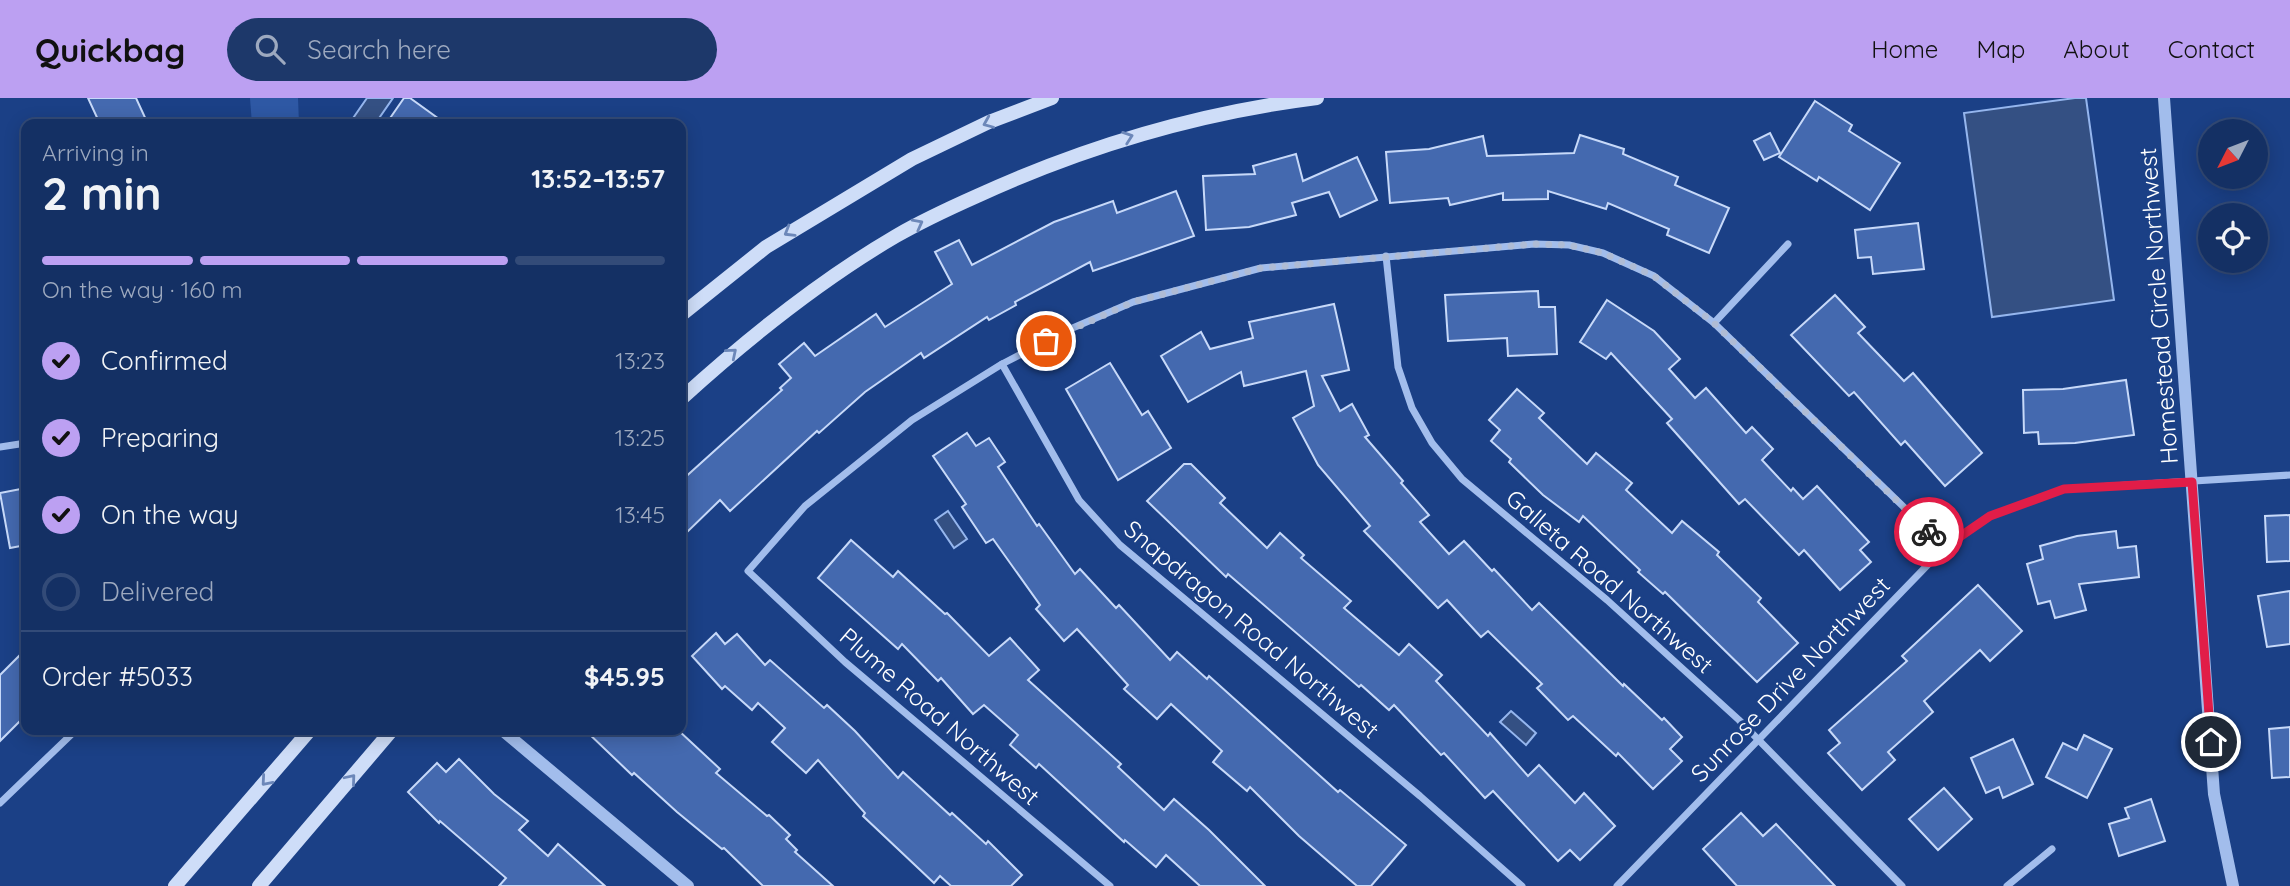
<!DOCTYPE html>
<meta charset="utf-8">
<style>
body{margin:0;font-family:Quicksand,sans-serif;background:#1d386a;color:#f1f3f6;height:100vh;display:flex;flex-direction:column;font-size:26px;white-space:nowrap}
*{box-sizing:border-box;margin:0}
p{font-size:23px;color:#9da9bf}
.icon{flex:none;width:38px;height:38px;fill:none;stroke:currentColor;stroke-width:2;stroke-linecap:round;stroke-linejoin:round}
.map{position:relative;flex:1;overflow:hidden}
.details{position:absolute;left:21px;top:21px;width:665px;height:616px;display:flex;flex-direction:column;background:#143064;border-radius:14px;box-shadow:0 4px 18px #0003,0 0 0 2px #334b78}
.details>*{flex:none}
.needle{width:46px;rotate:228deg}
.fabs{position:absolute;left:2198px;top:21px;display:grid;gap:14px}
.fabs a{display:grid;place-items:center;width:70px;height:70px;border-radius:50%;background:#143064;box-shadow:0 4px 18px #0003,0 0 0 2px #334b78;font-size:35px}
.pin{position:absolute;display:grid;place-items:center;width:60px;height:60px;color:#fff;margin:-30px;border:4px solid #fff;border-radius:50%;box-shadow:0 2px 7px #0007}
.courier{position:absolute;display:grid;place-items:center;width:70px;height:70px;margin:-35px;border:5px solid #e11d48;border-radius:50%;background:#fff;color:#222;box-shadow:0 2px 9px #0007}
.head em{font-style:normal;font-weight:700}
.head div{display:flex;flex-direction:column-reverse}
.head{display:flex;align-items:center;justify-content:space-between;height:119px;padding:0 21px}
h1{font-size:46px;font-weight:700;line-height:52px}
.bar{display:grid;grid-template-columns:repeat(4,1fr);gap:10px 7px;align-content:center;height:84px;padding:0 21px}
.bar i{height:9px;border-radius:5px;background:#334b78}
.bar .current{background:#bca0f2}
.bar p{grid-column:span 4}
.line{display:flex;align-items:center;gap:18px;padding:0 21px;border-top:2px solid #334b78}
.line div{flex:1}
ol{padding:0 21px;list-style:none}
li{display:flex;align-items:center;gap:21px;height:77px}
li p{margin-inline-start:auto}
li .icon{padding:7px;border-radius:50%;background:#bca0f2;color:#111;stroke-width:4}
li:last-child{color:#9da9bf}
li i{width:38px;height:38px;border:4px solid #334b78;border-radius:50%}
header{display:flex;align-items:center;gap:42px;box-sizing:border-box;height:98px;padding:0 35px;background:#bca0f2;color:#111}
header strong{font-size:33px}
nav{display:flex;gap:38px;margin-inline-start:auto;font-size:24px}
.search{width:490px;height:63px;background:#1d386a;display:flex;align-items:center;gap:18px;box-sizing:border-box;padding:0 24px;border-radius:38px;color:#9da9bf;font-size:26px}
.map>svg:first-child{display:block}
.green{fill:#2e58a4}
.water{fill:#345083;stroke:#95b6ee;stroke-width:2}
.building{fill:#4469af;stroke:#c7d9f9;stroke-width:2}
.lines{fill:none;stroke-linecap:round;stroke-linejoin:round}
.minor{stroke:#a2bdec;stroke-width:7}
.tertiary{stroke:#a2bdec;stroke-width:12}
.secondary{stroke:#ceddf8;stroke-width:14}
.oneway{stroke:#6c87b9}
.done{stroke:#afbcd5;stroke-width:7;stroke-dasharray:0 12.6}
.route{stroke:#e11d48;stroke-width:9}
.labels{text-anchor:middle;dominant-baseline:central;stroke-width:6;stroke-linejoin:round;paint-order:stroke}
.street-label{font-size:24px;fill:#fff;stroke:#1b4086}
</style>
<header>
<strong>Quickbag</strong>
<div class="search"><svg class="icon" aria-label="search" viewBox="0 0 24 24"><circle cx="10" cy="10" r="6"/><path d="M15 15l6 6"/></svg>Search here</div>
<nav><a>Home</a><a>Map</a><a>About</a><a>Contact</a></nav>
</header>
<div class="map">
<svg width="2290" height="788" viewBox="0 0 2290 788">
<rect width="100%" height="100%" fill="#1b4086"/>
<polygon class="green" points="250,0 298,0 299,26 252,26"/>
<g class="water">
<polygon points="367,0 393,0 375,26 349,26"/>
<polygon points="2075,0 2086,0 2114,202 1992,219 1964,15"/>
<polygon points="948,413 967,441 954,450 935,422"/>
<polygon points="1511,613 1536,635 1526,647 1500,624"/>
</g>
<g class="building">
<polygon points="88,0 136,0 148,26 100,26"/>
<polygon points="404,0 410,0 446,26 386,26"/>
<polygon points="1815,3 1852,27 1849,33 1900,65 1870,112 1819,79 1817,83 1779,59"/>
<polygon points="1770,35 1780,55 1764,62 1754,43"/>
<polygon points="1580,37 1624,51 1623,56 1678,79 1675,87 1729,110 1709,155 1667,137 1669,131 1608,105 1606,111 1548,93 1548,101 1503,102 1503,95 1450,107 1448,100 1390,105 1386,54 1429,51 1483,38 1487,58 1574,55"/>
<polygon points="1296,56 1303,83 1357,59 1377,102 1340,119 1329,94 1292,105 1296,117 1249,129 1206,132 1203,78 1255,76 1253,68"/>
<polygon points="1176,93 1194,138 1093,173 1090,164 1015,204 1016,207 989,222 987,219 924,260 921,255 865,294 819,335 817,333 730,413 720,402 681,440 681,383 782,292 780,290 791,280 779,266 804,245 815,258 876,216 885,229 952,186 935,154 959,142 972,167 1054,124 1113,103 1117,115"/>
<polygon points="1918,125 1924,171 1873,176 1871,159 1858,160 1855,132"/>
<polygon points="1538,193 1539,209 1555,209 1557,256 1508,258 1507,240 1448,243 1445,197"/>
<polygon points="1835,197 1865,229 1858,235 1904,283 1913,275 1982,355 1945,388 1905,343 1901,347 1854,294 1849,298 1791,237"/>
<polygon points="1607,202 1654,233 1680,261 1669,271 1695,300 1706,290 1746,335 1752,329 1773,351 1762,362 1791,393 1793,390 1803,401 1817,388 1869,444 1860,452 1871,464 1840,492 1804,452 1799,457 1745,401 1739,406 1667,325 1672,321 1611,255 1606,261 1580,244"/>
<polygon points="1334,206 1349,272 1322,278 1340,313 1352,306 1369,337 1365,339 1403,383 1401,385 1429,417 1420,424 1449,456 1464,443 1492,473 1494,471 1532,512 1539,505 1623,588 1624,586 1662,622 1664,620 1682,639 1670,651 1682,663 1653,691 1618,655 1616,658 1573,618 1568,622 1537,590 1542,586 1488,533 1481,539 1447,502 1438,510 1364,433 1370,428 1318,367 1293,320 1314,308 1306,273 1244,288 1241,274 1188,304 1161,258 1201,234 1210,251 1253,240 1249,224"/>
<polygon points="1110,265 1142,317 1148,313 1171,350 1118,382 1066,291"/>
<polygon points="2126,282 2134,337 2075,345 2039,346 2038,334 2024,335 2023,292 2063,291"/>
<polygon points="1517,291 1544,315 1539,320 1587,366 1596,355 1632,385 1626,392 1672,435 1682,423 1719,454 1717,457 1761,500 1758,504 1798,545 1757,584 1665,494 1663,496 1638,474 1640,472 1583,418 1579,424 1543,397 1509,364 1511,361 1491,343 1500,332 1489,322"/>
<polygon points="967,335 976,348 989,340 1005,364 998,369 1037,428 1039,426 1075,476 1080,471 1116,510 1119,507 1170,562 1177,554 1207,581 1209,578 1338,694 1340,692 1406,747 1371,788 1357,788 1299,738 1250,689 1247,693 1213,664 1222,653 1171,606 1157,621 1124,591 1128,587 1077,531 1064,543 1036,511 1040,507 993,441 986,445 962,409 966,406 933,358"/>
<polygon points="1184,366 1191,366 1225,400 1220,405 1267,450 1280,435 1304,457 1301,460 1351,503 1344,510 1399,557 1409,546 1442,577 1436,583 1488,638 1490,635 1528,678 1539,667 1575,705 1584,695 1615,728 1580,762 1570,752 1558,763 1493,693 1485,700 1444,655 1441,657 1394,607 1389,612 1361,587 1359,589 1228,476 1226,479 1147,403"/>
<polygon points="26,390 26,447 10,450 0,395"/>
<polygon points="2290,417 2290,463 2267,464 2265,418"/>
<polygon points="2116,433 2118,450 2136,448 2139,479 2079,486 2086,512 2055,520 2050,503 2038,506 2027,466 2043,461 2040,448 2077,438"/>
<polygon points="851,442 893,479 898,473 945,516 947,515 989,558 1010,540 1039,572 1028,582 1121,666 1118,669 1164,712 1174,701 1209,732 1265,788 1200,788 1166,757 1156,769 1125,742 1124,744 1039,666 1036,670 1010,647 1018,637 984,607 973,616 941,580 938,583 902,546 898,551 818,480"/>
<polygon points="1978,487 2022,533 1990,563 1980,552 1924,603 1933,614 1888,654 1895,662 1862,692 1828,655 1840,645 1829,632 1907,563 1902,558"/>
<polygon points="2290,493 2290,546 2267,549 2258,498"/>
<polygon points="716,535 725,546 737,536 765,567 770,562 824,610 827,607 855,633 898,680 903,674 950,717 952,715 986,746 988,743 1022,777 1011,788 951,788 940,778 934,785 863,718 865,715 818,662 806,675 772,644 785,630 758,605 752,612 725,588 722,591 692,558"/>
<polygon points="26,551 26,617 0,643 0,577"/>
<polygon points="2290,629 2290,679 2272,680 2269,631"/>
<polygon points="585,632 678,632 720,671 716,675 767,718 769,717 790,737 786,741 797,752 795,754 833,788 763,788 724,750 722,751 677,714 634,675 632,677"/>
<polygon points="2084,637 2112,651 2087,700 2046,679 2063,645 2077,652"/>
<polygon points="2013,641 2033,686 2003,700 1999,689 1986,695 1971,660"/>
<polygon points="459,661 494,696 528,723 519,732 548,758 558,746 605,788 499,788 506,780 440,723 439,725 408,694 437,665 446,674"/>
<polygon points="1944,690 1972,721 1938,752 1909,721"/>
<polygon points="2151,701 2165,743 2119,758 2109,726 2129,720 2125,710"/>
<polygon points="1741,715 1763,738 1776,726 1835,788 1737,788 1703,751"/>
</g>
<g class="lines">
<g class="minor">
<polyline points="1386,158 1398,269 1412,310 1432,345 1462,381 1607,502 1739,622 1902,788"/>
<polyline points="1714,225 1788,146"/>
<polyline points="1002,266 1079,402 1120,447 1420,698 1522,788"/>
<polyline points="0,349 26,345"/>
<polyline points="0,705 76,632"/>
<polyline points="1110,788 845,564 748,473 805,408 912,322 1002,266 1068,232 1133,204 1261,170 1534,146 1569,147 1603,155 1654,178 1714,225 1945,449"/>
<polyline points="1617,788 1945,449 1990,418 2064,391 2290,377"/>
<polyline points="2007,788 2052,751"/>
</g>
<g class="tertiary">
<polyline points="2164,0 2214,696 2233,788"/>
<polyline points="502,632 688,788"/>
</g>
<g class="secondary">
<polyline points="681,217 766,149 912,61 989,24 1052,0"/>
<path d="M681 301C747 241 819 183 896 138 922 123 950 110 977 98 1086 48 1198 15 1317 0"/>
<polyline points="175,788 310,632"/>
<polyline points="259,788 392,632"/>
</g>
</g>
<defs><path id="oneway-chevron" d="M-2-3.5L2.5 0L-2 3.5" fill="none" stroke-width="1.6" stroke-linecap="round" stroke-linejoin="round" transform="scale(1.75)"/></defs>
<g class="oneway">
<use href="#oneway-chevron" transform="translate(988 25) rotate(157)"/>
<use href="#oneway-chevron" transform="translate(1128 39) rotate(-19)"/>
<use href="#oneway-chevron" transform="translate(918 126) rotate(-28)"/>
<use href="#oneway-chevron" transform="translate(789 134) rotate(149)"/>
<use href="#oneway-chevron" transform="translate(732 255) rotate(-40)"/>
<use href="#oneway-chevron" transform="translate(351 681) rotate(-50)"/>
<use href="#oneway-chevron" transform="translate(266 683) rotate(131)"/>
</g>
<g class="lines">
<polyline class="done" points="1046,243 1133,204 1261,170 1534,146 1569,147 1603,155 1654,178 1714,225 1929,434"/>
<polyline class="route" points="1929,434 1945,449 1990,418 2064,391 2192,384 2211,644"/>
</g>
<g class="labels">
<g class="street-label">
<text transform="translate(2158 208) rotate(-94)">Homestead Circle Northwest</text>
<text transform="translate(1610 483) rotate(41)">Galleta Road Northwest</text>
<text transform="translate(1252 531) rotate(40)">Snapdragon Road Northwest</text>
<text transform="translate(1790 581) rotate(-46)">Sunrose Drive Northwest</text>
<text transform="translate(940 618) rotate(41)">Plume Road Northwest</text>
</g>
</g>
</svg>
<div class="fabs">
<a><svg class="needle" viewBox="-14 -14 28 28"><path d="M0-13l5 13h-10z" fill="#e53935"/><path d="M0 13l5-13h-10z" fill="#9da9bf"/></svg></a>
<a><svg class="icon" aria-label="locate" viewBox="0 0 24 24"><circle cx="12" cy="12" r="6"/><path d="M12 2v4M12 18v4M2 12h4M18 12h4"/></svg></a>
</div>
<div class="pin" style="left:1046px;top:243px;background:#ea580c"><svg class="icon" aria-label="bag" viewBox="0 0 24 24"><path d="M5 8h14l-1 12H6zM9 8a3 3 0 0 1 6 0"/></svg></div>
<div class="pin" style="left:2211px;top:644px;background:#1f2937"><svg class="icon" aria-label="home" viewBox="0 0 24 24"><path d="M3 11l9-7 9 7M6 9v11h12V9"/></svg></div>
<div class="courier" style="left:1929px;top:434px"><svg class="icon" aria-label="bike" viewBox="0 0 24 24"><circle cx="6" cy="16" r="4"/><circle cx="18" cy="16" r="4"/><path d="M6 16l4-8h5l3 8M10 8l3 8H6M13 5h3"/></svg></div>
<section class="details">
<div class="head"><div><h1>2 min</h1><p>Arriving in</p></div><em>13:52–13:57</em></div>
<div class="bar"><i class="current"></i><i class="current"></i><i class="current"></i><i></i><p>On the way · 160 m</p></div>
<ol>
<li><svg class="icon" aria-label="check" viewBox="0 0 24 24"><path d="M5 12l5 5 9-10"/></svg>Confirmed<p>13:23</p></li>
<li><svg class="icon" aria-label="check" viewBox="0 0 24 24"><path d="M5 12l5 5 9-10"/></svg>Preparing<p>13:25</p></li>
<li><svg class="icon" aria-label="check" viewBox="0 0 24 24"><path d="M5 12l5 5 9-10"/></svg>On the way<p>13:45</p></li>
<li><i></i>Delivered</li>
</ol>
<div class="line" style="height:91px"><div>Order #5033</div><b>$45.95</b></div>
</section>
</div>
